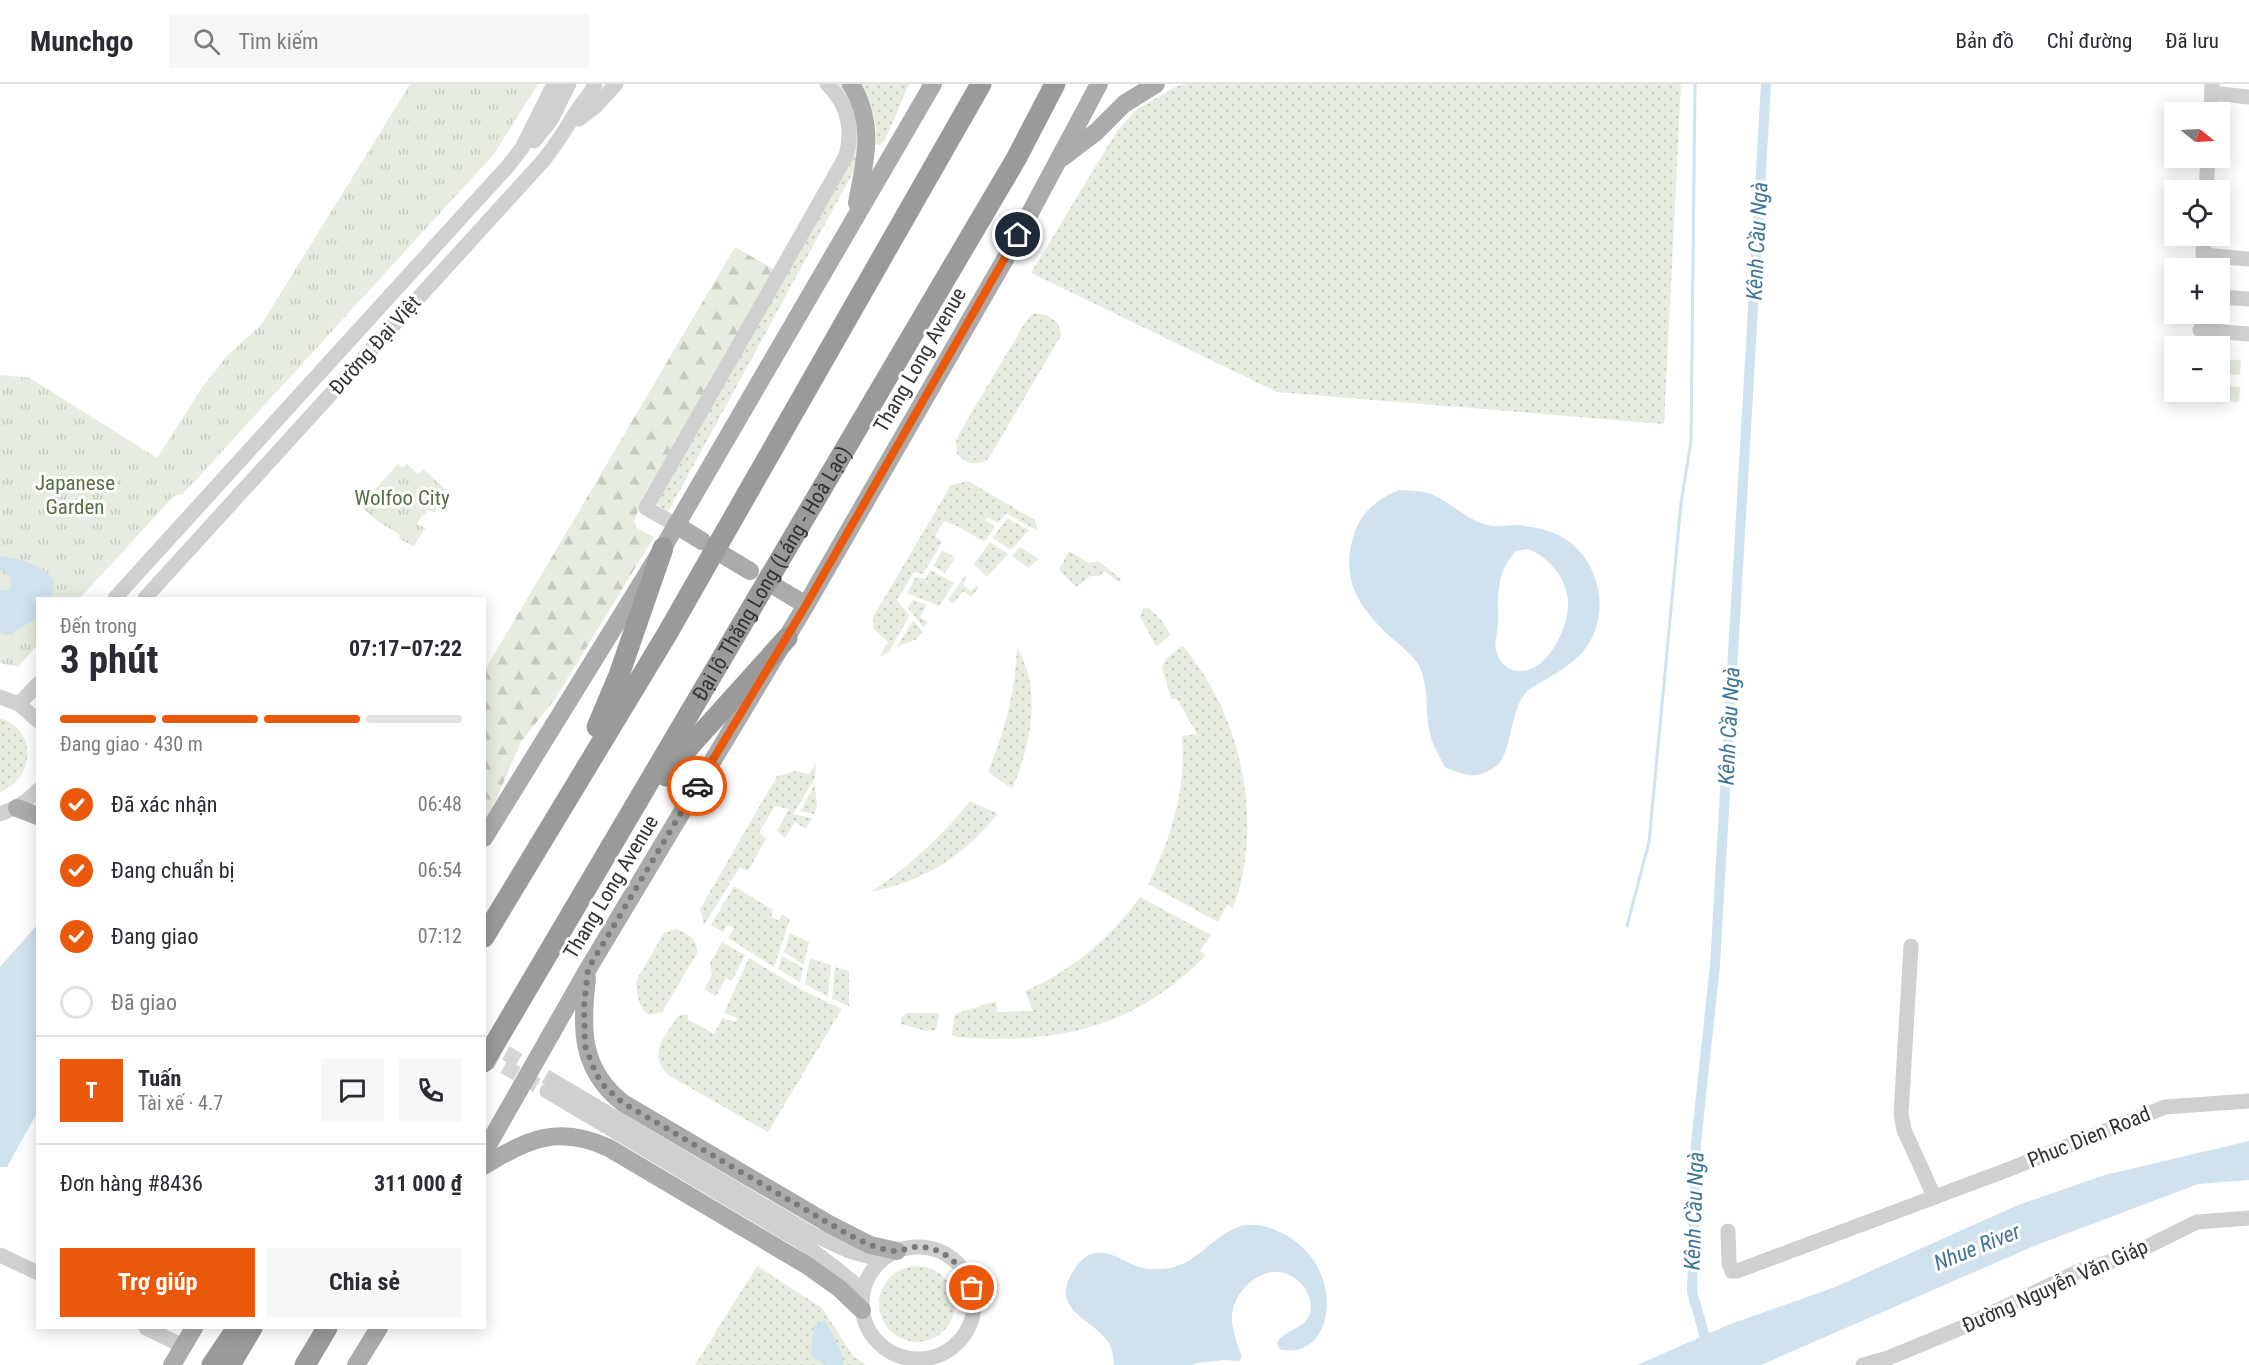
<!DOCTYPE html>
<html lang="vi">
<meta charset="utf-8">
<style>
body{margin:0;font-family:"Roboto Condensed",sans-serif;background:#f7f7f7;color:#2b2b33;height:100vh;display:flex;flex-direction:column;font-size:22px;white-space:nowrap}
*{box-sizing:border-box;margin:0}
p{font-size:20px;color:#7c7c81}
.icon{flex:none;width:33px;height:33px;fill:none;stroke:currentColor;stroke-width:2;stroke-linecap:round;stroke-linejoin:round}
.map{position:relative;flex:1;overflow:hidden}
.drawer{position:absolute;left:36px;top:513px;width:450px;height:732px;display:flex;flex-direction:column;background:#fff;border-radius:0px;box-shadow:0 3px 15px #0003}
.drawer>*{flex:none}
.needle{width:39px;rotate:108deg}
.controls{position:absolute;left:2164px;top:18px;display:grid;gap:12px}
.controls a{display:grid;place-items:center;width:66px;height:66px;border-radius:0px;background:#fff;box-shadow:0 3px 15px #0003;font-size:30px}
.pin{position:absolute;display:grid;place-items:center;width:51px;height:51px;color:#fff;margin:-26px;border:3px solid #fff;border-radius:50%;box-shadow:0 2px 6px #0007}
.courier{position:absolute;display:grid;place-items:center;width:60px;height:60px;margin:-30px;border:4px solid #ea580c;border-radius:50%;background:#fff;color:#222;box-shadow:0 2px 8px #0007}
.summary em{font-style:normal;font-weight:700}
.summary div{display:flex;flex-direction:column-reverse}
.summary{display:flex;align-items:center;justify-content:space-between;height:102px;padding:0 24px}
h1{font-size:39px;font-weight:700;line-height:45px}
.bar{display:grid;grid-template-columns:repeat(4,1fr);gap:9px 6px;align-content:center;height:72px;padding:0 24px}
.bar i{height:8px;border-radius:4px;background:#e1e1e2}
.bar .active{background:#ea580c}
.bar p{grid-column:span 4}
.line{display:flex;align-items:center;gap:15px;padding:0 24px;border-top:2px solid #e1e1e2}
.line div{flex:1}
.round{display:grid;place-items:center;flex:none;width:63px;height:63px;border-radius:0px;background:#f7f7f7}
ol{padding:0 24px;list-style:none}
li{display:flex;align-items:center;gap:18px;height:66px}
li p{margin-inline-start:auto}
li .icon{padding:6px;border-radius:50%;background:#ea580c;color:#fff;stroke-width:4}
li:last-child{color:#7c7c81}
li i{width:33px;height:33px;border:3px solid #e1e1e2;border-radius:50%}
.primary-button{display:flex;gap:12px;margin-top:auto;padding:12px 24px}
.primary-button a{flex:1;height:69px;border-radius:0px;background:#ea580c;color:#fff;font-size:24px;font-weight:700;line-height:69px;text-align:center}
.primary-button a+a{background:#f7f7f7;color:#2b2b33}
header{display:flex;align-items:center;gap:36px;box-sizing:border-box;height:84px;padding:0 30px;background:#fff;border-bottom:2px solid #e1e1e2}
header strong{font-size:28px}
nav{display:flex;gap:33px;margin-inline-start:auto;font-size:21px}
.search{width:420px;height:54px;background:#f7f7f7;display:flex;align-items:center;gap:15px;box-sizing:border-box;padding:0 21px;border-radius:0px;color:#7c7c81;font-size:22px}
.map>svg:first-child{display:block}
.grass{fill:url(#grass-dots)}
.forest{fill:url(#forest-firs)}
.park{fill:url(#park-tufts)}
.pitch{fill:#e6ecdf}
.water{fill:#cfe2ee;fill-rule:evenodd}
.lines{fill:none;stroke-linecap:round;stroke-linejoin:round}
.stream{stroke:#cfe2ee;stroke-width:3}
.canal{stroke:#cfe2ee;stroke-width:10}
.minor-tunnel{stroke:#d6d6d6;stroke-width:15;stroke-dasharray:15 8;stroke-linecap:butt}
.minor{stroke:#d0d0d0;stroke-width:15}
.major{stroke:#ababab;stroke-width:18}
.highway{stroke:#9a9a9a;stroke-width:21}
.done{stroke:#7a7a7a;stroke-width:6;stroke-dasharray:0 10.8}
.route{stroke:#ea580c;stroke-width:8}
.labels{text-anchor:middle;dominant-baseline:central;stroke-width:6;stroke-linejoin:round;paint-order:stroke}
.street-label{font-size:21px;fill:#333;stroke:#fff}
.park-label{font-size:21px;fill:#56703f;stroke:#fff}
.water-label{font-size:22px;font-style:italic;fill:#3f7597;stroke:#fff}
</style>
<header>
<strong>Munchgo</strong>
<div class="search"><svg class="icon" aria-label="search" viewBox="0 0 24 24"><circle cx="10" cy="10" r="6"/><path d="M15 15l6 6"/></svg>Tìm kiếm</div>
<nav><a>Bản đồ</a><a>Chỉ đường</a><a>Đã lưu</a></nav>
</header>
<div class="map">
<svg width="2249" height="1281" viewBox="0 0 2249 1281">
<defs>
<pattern id="grass-dots" width="8" height="8" patternUnits="userSpaceOnUse" patternTransform="scale(1.5)"><rect width="8" height="8" fill="#e6ecdf"/><path d="M2 2h.1M6 6h.1" fill="none" stroke="#c6cbc0" stroke-width="1.8" stroke-linecap="round"/></pattern>
<pattern id="forest-firs" width="22" height="20" patternUnits="userSpaceOnUse" patternTransform="scale(1.5)"><rect width="22" height="20" fill="#e6ecdf"/><path d="M5 1l3.5 6h-7zM16 11l3.5 6h-7z" fill="#c6cbc0"/></pattern>
<pattern id="park-tufts" width="24" height="20" patternUnits="userSpaceOnUse" patternTransform="scale(1.5)"><rect width="24" height="20" fill="#e6ecdf"/><path d="M3 7l-1-3M5 7V3M7 7l1-3M15 17l-1-3M17 17v-4M19 17l1-3" fill="none" stroke="#c6cbc0"/></pattern>
</defs>
<rect width="100%" height="100%" fill="#fff"/>
<g class="grass">
<path d="M837 0H845L857 21 861 74 668 428 658 421V418L855 62C858 39 853 18 837 0Z"/>
<path d="M860 0H909L885 56 879 61H876C878 40 872 18 860 0Z"/>
<polygon points="1187,0 1681,0 1664,340 1277,308 1031,189 1117,47 1136,26 1177,2"/>
<path d="M1035 229 1048 232 1058 239 1061 251 1059 255 989 374C978 384 968 379 957 371L956 358 959 350 1023 242 1029 233Z"/>
<polygon points="968,397 1035,436 1038,447 1006,429 998,439 987,433 985,436 995,443 984,458 957,442 944,437 935,452 942,458 923,490 914,488 897,516 909,532 889,568 879,573 888,558 874,545 873,533 951,401"/>
<polygon points="1007,434 1029,446 1011,466 993,454"/>
<polygon points="990,458 1008,470 987,493 974,480"/>
<polygon points="1020,463 1039,475 1028,484 1012,472"/>
<polygon points="943,466 955,474 945,489 933,482"/>
<polygon points="1069,467 1089,479 1098,477 1121,495 1119,498 1104,487 1099,492 1090,492 1076,503 1059,486"/>
<polygon points="931,486 954,499 939,522 907,509 916,493 925,495"/>
<polygon points="965,492 967,493 963,501 971,507 976,501 979,503 971,513 963,507 954,520 948,516"/>
<polygon points="913,516 927,521 920,533 928,538 924,544 908,524"/>
<path d="M1144 523C1156 527 1165 540 1170 551L1157 562 1155 561 1140 532Z"/>
<polygon points="913,536 922,547 917,555 897,563"/>
<path d="M1181 562 1184 563C1193 575 1202 587 1210 601 1247 665 1260 754 1233 824L1227 821 1218 838 1148 800C1172 753 1186 705 1182 652L1197 650 1177 615H1171L1162 583 1166 575Z"/>
<path d="M1017 564C1043 605 1030 664 1012 705L988 688C1005 645 1015 610 1017 564Z"/>
<path d="M0 634C38 646 35 694 0 708Z"/>
<polygon points="816,679 815,694 793,730 812,734 806,745 795,738 785,754 777,747 789,725 775,722 759,748 766,755 748,787 740,783 704,841 700,825 777,692 795,687 809,690"/>
<polygon points="815,700 817,723 814,730 800,727"/>
<path d="M970 717 998 730C964 772 924 797 871 808 910 782 941 753 970 717Z"/>
<polygon points="734,802 773,826 771,833 779,837 782,831 790,835 774,883 728,854 734,844 728,841 723,848 711,841"/>
<path d="M1140 813 1211 851 1200 867 1206 871C1136 944 1055 961 957 953L952 951 954 933 957 929 996 917 997 928 1033 927 1025 907C1073 886 1109 855 1140 813Z"/>
<path d="M675 845C687 848 698 855 697 869L662 928 649 931C639 925 635 906 637 895L664 849Z"/>
<polygon points="790,849 809,858 804,881 784,868"/>
<polygon points="722,858 745,871 732,897 726,894 716,912 704,905 712,891 710,879"/>
<polygon points="782,872 803,884 800,898 778,885"/>
<path d="M749 874 802 906 842 925 768 1048 668 991C647 969 665 953 678 932L685 930 689 931 687 935 714 950 722 934 736 938 737 934 724 929Z"/>
<polygon points="810,874 831,881 828,913 805,900"/>
<polygon points="835,883 849,887 849,922 832,915"/>
<polygon points="907,929 938,929 939,932 936,946 926,947 901,940 901,933"/>
<polygon points="757,1182 822,1224 853,1272 866,1281 695,1281"/>
<circle cx="917" cy="1220" r="38"/>
</g>
<polygon class="forest" points="735,163 775,186 638,427 634,437 637,444 654,453 555,615 521,658 496,716 485,735 485,586"/>
<g class="park">
<polygon points="410,0 538,0 494,70 183,410 174,412 80,514 38,514 37,561 18,583 0,579 0,291 30,294 157,374 203,302 227,272 261,241"/>
<polygon points="398,380 403,384 407,380 418,390 423,385 447,407 434,429 428,426 424,432 422,431 417,440 425,444 414,462 399,455 400,451 379,438 360,422"/>
</g>
<g class="pitch">
<polygon points="2220,275 2241,276 2240,291 2220,290"/>
<polygon points="2220,302 2240,303 2239,318 2204,316 2205,308 2220,308"/>
</g>
<g class="water">
<path d="M1399 406C1411 407 1424 406 1435 412 1454 421 1470 438 1491 442 1500 443 1510 441 1518 441 1527 442 1537 444 1545 446 1595 459 1616 524 1585 565 1576 577 1563 585 1550 593 1541 599 1530 602 1524 611 1510 630 1511 671 1496 682 1478 696 1465 692 1445 683 1439 672 1431 658 1429 645 1425 624 1429 602 1419 582 1414 572 1402 563 1394 556 1363 528 1341 501 1352 457 1358 431 1375 416 1399 406ZM1528 465C1548 473 1566 493 1568 516 1570 543 1545 595 1513 586 1503 583 1499 576 1496 566 1494 558 1498 548 1498 539 1498 512 1496 488 1516 467Z"/>
<path d="M0 472C21 475 40 480 54 496L52 514H38L37 534 10 550 0 549V506H9L12 496 6 488 0 487Z"/>
<polygon points="37,841 37,1029 7,1083 0,1083 0,883"/>
<polygon points="2249,1057 2249,1096 2198,1100 2034,1162 1761,1281 1637,1281 1728,1241 1835,1203 2018,1121 2105,1091"/>
<path d="M1259 1141C1351 1161 1341 1281 1279 1265L1277 1259C1284 1245 1305 1246 1310 1229 1315 1208 1294 1185 1272 1188 1250 1191 1230 1215 1232 1238 1233 1249 1238 1262 1242 1273L1239 1277 1225 1276 1196 1279 1194 1281H1114C1114 1275 1112 1264 1109 1259 1093 1234 1047 1226 1074 1186 1079 1178 1085 1171 1095 1169 1113 1167 1125 1179 1142 1184 1151 1186 1161 1185 1170 1184 1198 1179 1214 1150 1241 1142 1246 1140 1253 1141 1259 1141Z"/>
<polygon points="825,1236 842,1270 843,1281 825,1281 811,1271 814,1242"/>
</g>
<g class="lines">
<polyline class="stream" points="1627,842 1649,758 1681,419 1691,357 1695,0"/>
<polyline class="canal" points="1713,1281 1692,1208 1696,1059 1715,881 1766,0"/>
<g class="minor-tunnel">
<polyline points="486,957 553,997"/>
<polyline points="484,971 547,1007"/>
</g>
<g class="minor">
<polyline points="2212,9 2249,13"/>
<polyline points="2211,28 2212,0"/>
<polyline points="579,35 596,22 616,0"/>
<polyline points="534,57 551,36 569,0"/>
<polyline points="2206,106 2208,74"/>
<polyline points="2204,152 2203,171 2249,175"/>
<polyline points="2220,213 2249,215"/>
<polyline points="2200,246 2249,250"/>
<path d="M676 441 646 424 846 72C853 45 848 20 827 0"/>
<polyline points="115,514 508,82 522,64 554,0"/>
<path d="M145 514 543 77C554 63 564 48 573 33 580 21 589 13 595 0"/>
<polyline points="0,613 19,620 38,637"/>
<polyline points="19,620 38,600"/>
<path d="M0 730C16 724 26 719 38 706"/>
<polyline points="1911,862 1901,1030 1904,1046 1934,1112"/>
<polyline points="553,997 812,1150 849,1167 882,1176"/>
<polyline points="547,1007 801,1158 837,1185 863,1207"/>
<polyline points="1728,1147 1729,1179 1732,1187 1737,1187 2007,1086 2165,1023 2249,1017"/>
<circle cx="918" cy="1219" r="56"/>
<polyline points="0,1171 38,1189"/>
<polyline points="146,1244 183,1262"/>
<polyline points="1863,1281 1888,1274 1961,1244 2077,1188 2128,1172 2197,1138 2249,1134"/>
</g>
<g class="major">
<path d="M851 0C876 41 865 76 857 119"/>
<polyline points="1063,73 1096,48 1124,20 1156,0"/>
<polyline points="676,441 702,457"/>
<polyline points="725,472 750,487"/>
<polyline points="771,500 806,521"/>
<polyline points="17,724 38,732"/>
<polyline points="484,754 663,464 933,0"/>
<path d="M587 894C581 945 580 985 623 1019L829 1140 870 1161 897 1167"/>
<polyline points="484,1068 588,885 806,521 1008,170 1099,0"/>
<path d="M484 1082C528 1054 560 1041 609 1064L808 1182 840 1205 862 1226"/>
<polyline points="172,1281 194,1244"/>
<polyline points="356,1281 379,1244"/>
</g>
<g class="highway">
<polyline points="597,643 619,591 663,464"/>
<polyline points="666,692 689,663 787,554"/>
<polyline points="484,853 667,550 981,0"/>
<path id="s1" d="M484 978 1016 75 1055 0"/>
<polyline points="212,1281 237,1244"/>
<polyline points="230,1281 252,1244"/>
<polyline points="305,1281 327,1244"/>
</g>
</g>
<g class="lines">
<path class="done" d="M697 702 588 885 584 923 585 962 596 990 605 1003 623 1019 849 1151C864 1158 881 1167 897 1167 903 1167 909 1163 916 1163 944 1162 961 1181 972 1204"/>
<polyline class="route" points="697,702 806,521 1018,151"/>
</g>
<g class="labels">
<g class="street-label">
<text transform="translate(375 261) rotate(-48)">Đường Đại Việt</text>
<text transform="translate(920 276) rotate(-60)">Thang Long Avenue</text>
<text stroke="none"><textPath href="#s1" startOffset="567">Đại lộ Thăng Long (Láng - Hoà Lạc)</textPath></text>
<text transform="translate(611 803) rotate(-59)">Thang Long Avenue</text>
<text transform="translate(2089 1053) rotate(-22)">Phuc Dien Road</text>
<text transform="translate(2055 1202) rotate(-24)">Đường Nguyễn Văn Giáp</text>
</g>
<g class="park-label">
<text x="75" y="399">Japanese<tspan x="75" dy="24">Garden</tspan></text>
<text x="402" y="414">Wolfoo City</text>
</g>
<g class="water-label">
<text transform="translate(1757 157) rotate(-87)">Kênh Cầu Ngà</text>
<text transform="translate(1729 642) rotate(-87)">Kênh Cầu Ngà</text>
<text transform="translate(1694 1127) rotate(-88)">Kênh Cầu Ngà</text>
<text transform="translate(1977 1163) rotate(-22)">Nhue River</text>
</g>
</g>
</svg>
<div class="controls">
<a><svg class="needle" viewBox="-14 -14 28 28"><path d="M0-13l5 13h-10z" fill="#e53935"/><path d="M0 13l5-13h-10z" fill="#7c7c81"/></svg></a>
<a><svg class="icon" aria-label="locate" viewBox="0 0 24 24"><circle cx="12" cy="12" r="6"/><path d="M12 2v4M12 18v4M2 12h4M18 12h4"/></svg></a>
<a>+</a>
<a>−</a>
</div>
<div class="pin" style="left:972px;top:1204px;background:#ea580c"><svg class="icon" aria-label="bag" viewBox="0 0 24 24"><path d="M5 8h14l-1 12H6zM9 8a3 3 0 0 1 6 0"/></svg></div>
<div class="pin" style="left:1018px;top:151px;background:#1f2937"><svg class="icon" aria-label="home" viewBox="0 0 24 24"><path d="M3 11l9-7 9 7M6 9v11h12V9"/></svg></div>
<div class="courier" style="left:697px;top:702px"><svg class="icon" aria-label="car" viewBox="0 0 24 24"><path d="M5 17H2v-5l4-1 3-4h7l3 4 3 1v5h-3M9 17h6M6 11h13"/><circle cx="7" cy="17" r="2"/><circle cx="17" cy="17" r="2"/></svg></div>
<section class="drawer">
<div class="summary"><div><h1>3 phút</h1><p>Đến trong</p></div><em>07:17–07:22</em></div>
<div class="bar"><i class="active"></i><i class="active"></i><i class="active"></i><i></i><p>Đang giao · 430 m</p></div>
<ol>
<li><svg class="icon" aria-label="check" viewBox="0 0 24 24"><path d="M5 12l5 5 9-10"/></svg>Đã xác nhận<p>06:48</p></li>
<li><svg class="icon" aria-label="check" viewBox="0 0 24 24"><path d="M5 12l5 5 9-10"/></svg>Đang chuẩn bị<p>06:54</p></li>
<li><svg class="icon" aria-label="check" viewBox="0 0 24 24"><path d="M5 12l5 5 9-10"/></svg>Đang giao<p>07:12</p></li>
<li><i></i>Đã giao</li>
</ol>
<div class="line" style="height:108px"><b class="round" style="background:#ea580c;color:#fff">T</b><div><b>Tuấn</b><p>Tài xế · 4.7</p></div><a class="round"><svg class="icon" aria-label="chat" viewBox="0 0 24 24"><path d="M4 5h16v11H9l-5 4z"/></svg></a><a class="round"><svg class="icon" aria-label="phone" viewBox="0 0 24 24"><path d="M5 4h4l2 5-3 2q2 4 5 5l2-3 5 2v4C11 20 4 13 5 4z"/></svg></a></div>
<div class="line" style="height:78px"><div>Đơn hàng #8436</div><b>311 000 ₫</b></div>
<div class="primary-button"><a>Trợ giúp</a><a>Chia sẻ</a></div>
</section>
</div>
